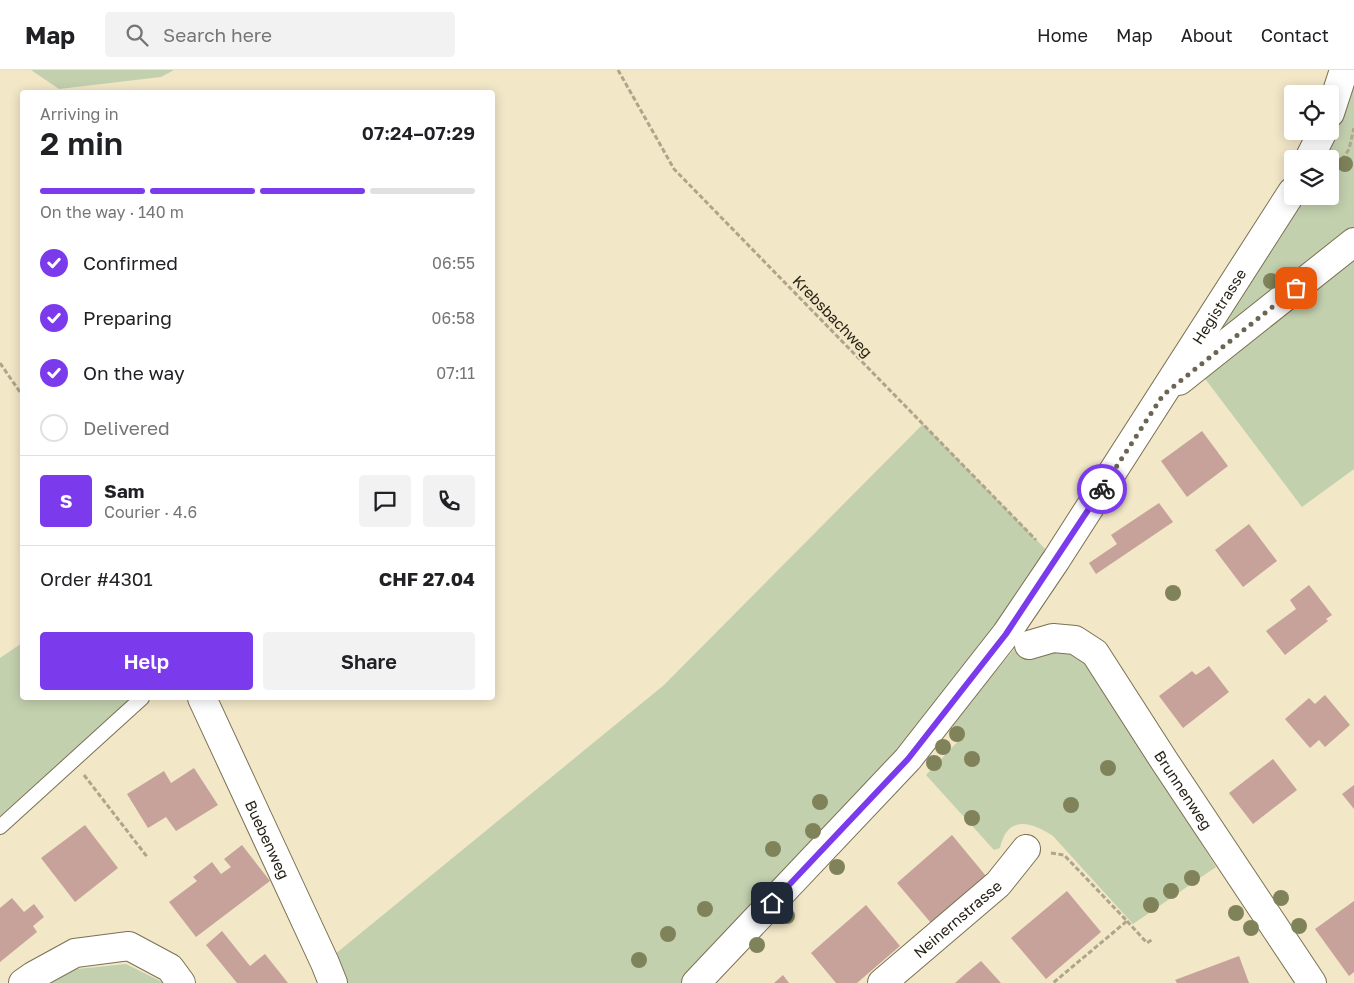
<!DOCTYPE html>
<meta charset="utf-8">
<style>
body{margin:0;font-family:"Golos Text",sans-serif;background:#f2f2f2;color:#202124;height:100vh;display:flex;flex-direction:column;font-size:19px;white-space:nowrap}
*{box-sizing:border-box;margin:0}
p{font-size:16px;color:#757577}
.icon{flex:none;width:28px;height:28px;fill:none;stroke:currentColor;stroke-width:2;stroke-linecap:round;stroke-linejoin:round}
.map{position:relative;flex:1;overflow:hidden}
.drawer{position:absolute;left:20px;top:20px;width:475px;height:610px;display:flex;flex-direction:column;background:#fff;border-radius:5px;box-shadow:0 2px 12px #0003}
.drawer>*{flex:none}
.buttons{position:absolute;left:1284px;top:15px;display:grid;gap:10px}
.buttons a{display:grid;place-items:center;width:55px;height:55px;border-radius:5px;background:#fff;box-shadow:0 2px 12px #0003;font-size:25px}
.pin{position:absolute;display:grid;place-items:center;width:42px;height:42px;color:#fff;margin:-21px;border-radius:10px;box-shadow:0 2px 8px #0006}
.courier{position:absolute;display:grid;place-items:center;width:50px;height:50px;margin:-25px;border:4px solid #7c3aed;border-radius:50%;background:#fff;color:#222;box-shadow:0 1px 6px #0007}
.summary em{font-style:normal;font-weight:600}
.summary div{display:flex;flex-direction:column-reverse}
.summary{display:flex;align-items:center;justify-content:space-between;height:85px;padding:0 20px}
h1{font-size:32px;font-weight:600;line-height:38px}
.bar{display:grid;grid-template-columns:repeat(4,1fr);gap:8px 5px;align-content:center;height:60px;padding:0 20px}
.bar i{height:6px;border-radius:4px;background:#e0e0e0}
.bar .current{background:#7c3aed}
.bar p{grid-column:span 4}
.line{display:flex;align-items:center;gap:12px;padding:0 20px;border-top:1px solid #e0e0e0}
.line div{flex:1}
.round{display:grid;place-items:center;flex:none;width:52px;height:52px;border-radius:5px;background:#f2f2f2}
ol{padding:0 20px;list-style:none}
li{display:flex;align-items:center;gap:15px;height:55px}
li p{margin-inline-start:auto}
li .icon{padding:5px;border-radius:50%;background:#7c3aed;color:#fff;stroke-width:4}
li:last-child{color:#757577}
li i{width:28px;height:28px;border:2px solid #e0e0e0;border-radius:50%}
.button{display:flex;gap:10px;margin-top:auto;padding:10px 20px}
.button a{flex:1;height:58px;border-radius:5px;background:#7c3aed;color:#fff;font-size:20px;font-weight:600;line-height:58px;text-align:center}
.button a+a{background:#f2f2f2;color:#202124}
header{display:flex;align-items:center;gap:30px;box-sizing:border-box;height:70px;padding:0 25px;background:#fff;border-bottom:1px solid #e0e0e0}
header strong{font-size:24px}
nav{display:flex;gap:28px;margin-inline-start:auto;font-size:18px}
.search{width:350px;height:45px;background:#f2f2f2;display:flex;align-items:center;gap:12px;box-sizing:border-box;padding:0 18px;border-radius:5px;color:#757577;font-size:19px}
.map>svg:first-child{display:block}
.green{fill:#c3d0ae}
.building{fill:#c6a29b}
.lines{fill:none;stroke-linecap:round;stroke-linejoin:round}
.service-casing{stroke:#7a7053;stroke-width:16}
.minor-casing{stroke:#7a7053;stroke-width:30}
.path{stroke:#aea58b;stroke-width:3;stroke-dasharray:5 2.5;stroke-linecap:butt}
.service{stroke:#fff;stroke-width:14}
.minor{stroke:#fff;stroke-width:28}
.tree{fill:#80835a}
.done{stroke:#6c6552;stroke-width:5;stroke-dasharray:0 9}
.route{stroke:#7c3aed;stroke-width:6}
.labels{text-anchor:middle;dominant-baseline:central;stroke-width:4;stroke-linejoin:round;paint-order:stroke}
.street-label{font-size:15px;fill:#241f13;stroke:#f2e7c7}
</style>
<header>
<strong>Map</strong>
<div class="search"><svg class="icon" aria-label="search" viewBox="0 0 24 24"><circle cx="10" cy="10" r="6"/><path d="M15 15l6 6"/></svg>Search here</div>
<nav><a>Home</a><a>Map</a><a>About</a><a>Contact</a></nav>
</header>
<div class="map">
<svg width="1354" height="913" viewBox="0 0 1354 913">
<rect width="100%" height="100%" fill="#f2e7c7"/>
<g class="green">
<polygon points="31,0 174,0 161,7 59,19"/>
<polygon points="1354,0 1354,399 1302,437 1197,298 1292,126 1330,126 1330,89 1309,89"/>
<polygon points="923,354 1056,490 1006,564 696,913 333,913 334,885 664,615"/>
<polygon points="22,573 22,628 142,628 0,757 0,588"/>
<path d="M1017 576 1052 578 1069 581 1087 590 1216 797 1133 854 1053 766C1031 751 1007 745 1000 778L994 780 926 705 962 667 951 654Z"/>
<polygon points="126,894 164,913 48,913 77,899"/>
</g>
<g class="building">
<polygon points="1202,361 1228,396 1187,427 1161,391"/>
<polygon points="1159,433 1173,452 1096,504 1089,493 1117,474 1111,465"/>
<polygon points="1249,454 1277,491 1243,517 1215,480"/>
<polygon points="1309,515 1332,545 1326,549 1328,551 1285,585 1266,561 1296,539 1290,530"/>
<polygon points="1209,596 1229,622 1183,658 1159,626 1192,601 1196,605"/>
<polygon points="1325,625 1350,655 1325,677 1319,670 1310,678 1285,649 1309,628 1315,634"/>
<polygon points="1273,689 1297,720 1253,754 1229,723"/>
<polygon points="194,698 218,735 176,761 166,747 148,758 127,724 164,701 171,713"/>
<polygon points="1354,715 1354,739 1342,724"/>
<polygon points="85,755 118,798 75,832 41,788"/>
<polygon points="952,765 986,806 931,853 897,813"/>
<polygon points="242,775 270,811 196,867 169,832 197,811 193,807 212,792 221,804 231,797 224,789"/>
<polygon points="1067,821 1101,862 1046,909 1011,868"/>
<polygon points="12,828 24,842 34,834 44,847 33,856 37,862 0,892 0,838"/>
<polygon points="1354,831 1354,902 1349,906 1315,859"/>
<polygon points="866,835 900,876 857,913 836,913 811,883"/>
<polygon points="222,861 250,896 265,884 288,913 237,913 206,875"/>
<polygon points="1239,886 1249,913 1177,913 1175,910"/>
<polygon points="981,891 1001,913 955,913 964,905"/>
<polygon points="783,905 789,913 774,913"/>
</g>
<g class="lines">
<g class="service-casing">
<polyline id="service" points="0,757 142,628"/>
</g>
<g class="minor-casing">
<g id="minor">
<polyline points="1330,43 1344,0"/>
<polyline points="1309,89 1323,61"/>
<polyline points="1179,311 1354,172"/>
<path id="s1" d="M1029 575 1053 568 1075 570 1095 583 1165 692 1312 913"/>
<path id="s2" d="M202 628 325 893 333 913"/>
<polyline points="23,913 33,906 75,883 129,876 170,898 181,913"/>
<path id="s3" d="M696 913 908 689 1006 564 1056 490 1292 122"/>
<path id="s4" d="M882 913 998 814 1026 779"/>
</g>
</g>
<g class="path">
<polyline points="618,0 674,99 1036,470"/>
<polyline points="1338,96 1349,79 1354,58"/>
<polyline points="0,293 22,325"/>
<polyline points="84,705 148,788"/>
<polyline points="1051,783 1064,785 1127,851 1053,913"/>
<polyline points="1127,851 1147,873 1153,869"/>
</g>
<use href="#service" class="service"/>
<use href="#minor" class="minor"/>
</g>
<g class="tree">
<circle cx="1345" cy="94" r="8"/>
<circle cx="1271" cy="211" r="8"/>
<circle cx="1173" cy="523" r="8"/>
<circle cx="957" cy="664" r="8"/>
<circle cx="943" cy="677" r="8"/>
<circle cx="972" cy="689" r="8"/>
<circle cx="934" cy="693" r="8"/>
<circle cx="1108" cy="698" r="8"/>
<circle cx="820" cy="732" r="8"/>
<circle cx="1071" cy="735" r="8"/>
<circle cx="972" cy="748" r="8"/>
<circle cx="813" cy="761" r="8"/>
<circle cx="773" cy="779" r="8"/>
<circle cx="837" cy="797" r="8"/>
<circle cx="1192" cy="808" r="8"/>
<circle cx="1171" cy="821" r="8"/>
<circle cx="1281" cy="828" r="8"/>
<circle cx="1151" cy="835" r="8"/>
<circle cx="705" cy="839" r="8"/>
<circle cx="1236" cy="843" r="8"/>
<circle cx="787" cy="846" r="8"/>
<circle cx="1299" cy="856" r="8"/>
<circle cx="1251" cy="858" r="8"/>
<circle cx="668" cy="864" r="8"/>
<circle cx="757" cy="875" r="8"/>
<circle cx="639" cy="890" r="8"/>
</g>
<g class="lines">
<polyline class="done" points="1102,419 1163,325 1296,218"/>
<polyline class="route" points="772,833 908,689 1006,564 1102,419"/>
</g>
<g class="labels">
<g class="street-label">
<text stroke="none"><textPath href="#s3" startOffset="858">Hegistrasse</textPath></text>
<text transform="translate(833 246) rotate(46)">Krebsbachweg</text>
<text stroke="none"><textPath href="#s1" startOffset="234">Brunnenweg</textPath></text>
<text stroke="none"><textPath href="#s2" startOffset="156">Buebenweg</textPath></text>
<text stroke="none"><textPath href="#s4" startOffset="99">Neinernstrasse</textPath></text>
</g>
</g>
</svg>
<div class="buttons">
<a><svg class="icon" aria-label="locate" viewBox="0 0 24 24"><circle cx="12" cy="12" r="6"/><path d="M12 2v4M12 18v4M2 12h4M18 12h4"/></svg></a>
<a><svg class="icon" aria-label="layers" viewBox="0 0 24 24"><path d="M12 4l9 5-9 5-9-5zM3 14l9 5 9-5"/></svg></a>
</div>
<div class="pin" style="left:1296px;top:218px;background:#ea580c"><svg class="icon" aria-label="bag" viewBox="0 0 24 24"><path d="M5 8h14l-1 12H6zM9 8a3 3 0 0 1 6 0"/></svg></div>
<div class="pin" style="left:772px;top:833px;background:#1f2937"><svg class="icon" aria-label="home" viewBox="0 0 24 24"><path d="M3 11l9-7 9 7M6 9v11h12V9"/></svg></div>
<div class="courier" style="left:1102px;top:419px"><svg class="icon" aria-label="bike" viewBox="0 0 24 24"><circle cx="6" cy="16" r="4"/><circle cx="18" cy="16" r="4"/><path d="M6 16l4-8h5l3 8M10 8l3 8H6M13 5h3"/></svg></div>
<section class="drawer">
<div class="summary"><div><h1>2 min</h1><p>Arriving in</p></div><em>07:24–07:29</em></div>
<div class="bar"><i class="current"></i><i class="current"></i><i class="current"></i><i></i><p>On the way · 140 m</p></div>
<ol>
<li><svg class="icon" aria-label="check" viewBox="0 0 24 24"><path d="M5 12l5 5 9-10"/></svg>Confirmed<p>06:55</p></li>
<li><svg class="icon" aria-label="check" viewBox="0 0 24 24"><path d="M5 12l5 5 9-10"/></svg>Preparing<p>06:58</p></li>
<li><svg class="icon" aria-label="check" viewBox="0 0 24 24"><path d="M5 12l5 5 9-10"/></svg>On the way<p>07:11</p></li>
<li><i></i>Delivered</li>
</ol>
<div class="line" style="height:90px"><b class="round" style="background:#7c3aed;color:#fff">S</b><div><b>Sam</b><p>Courier · 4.6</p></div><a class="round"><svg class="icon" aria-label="chat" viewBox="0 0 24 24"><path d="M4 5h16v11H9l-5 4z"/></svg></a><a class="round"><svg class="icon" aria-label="phone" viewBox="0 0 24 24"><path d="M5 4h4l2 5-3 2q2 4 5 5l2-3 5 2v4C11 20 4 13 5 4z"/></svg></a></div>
<div class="line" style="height:65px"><div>Order #4301</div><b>CHF 27.04</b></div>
<div class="button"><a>Help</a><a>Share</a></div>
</section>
</div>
